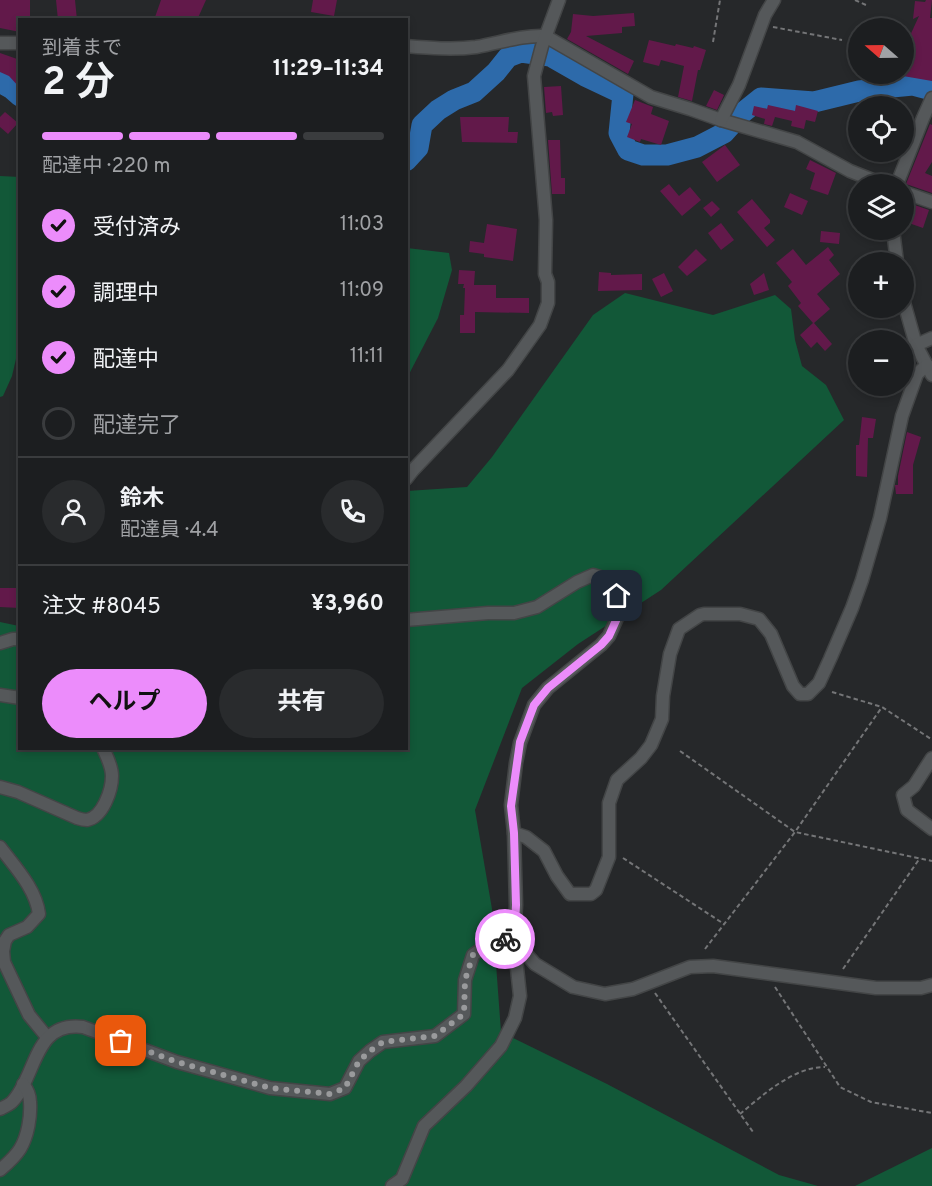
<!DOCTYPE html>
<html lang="ja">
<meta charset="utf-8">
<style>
body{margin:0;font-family:Overpass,"Noto Sans JP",sans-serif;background:#292b2d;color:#f1f3f6;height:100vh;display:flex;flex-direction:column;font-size:22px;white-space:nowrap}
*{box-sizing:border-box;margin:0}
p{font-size:20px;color:#a0a2a5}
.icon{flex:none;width:33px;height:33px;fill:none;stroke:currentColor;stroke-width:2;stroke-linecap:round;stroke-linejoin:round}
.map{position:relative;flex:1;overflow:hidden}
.panel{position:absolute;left:18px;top:18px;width:390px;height:732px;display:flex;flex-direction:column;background:#1c1e20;border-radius:0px;box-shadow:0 3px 9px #0003,0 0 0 2px #3a3c3e}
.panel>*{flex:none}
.needle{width:39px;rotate:290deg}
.controls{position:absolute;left:848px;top:18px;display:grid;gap:12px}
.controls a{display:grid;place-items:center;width:66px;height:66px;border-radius:50%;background:#1c1e20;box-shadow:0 3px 9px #0003,0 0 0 2px #3a3c3e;font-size:30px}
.pin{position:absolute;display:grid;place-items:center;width:51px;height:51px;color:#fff;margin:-26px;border-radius:12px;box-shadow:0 3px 9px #0006}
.courier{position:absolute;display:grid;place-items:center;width:60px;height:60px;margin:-30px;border:4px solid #ec8cfb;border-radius:50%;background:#fff;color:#222;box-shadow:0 2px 8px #0007}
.head em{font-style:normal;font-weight:700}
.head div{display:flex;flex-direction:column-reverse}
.head{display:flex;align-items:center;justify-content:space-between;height:102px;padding:0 24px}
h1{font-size:39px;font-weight:700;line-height:45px}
.bar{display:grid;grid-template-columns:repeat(4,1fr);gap:9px 6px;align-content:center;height:72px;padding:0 24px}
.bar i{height:8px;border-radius:4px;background:#3a3c3e}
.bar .selected{background:#ec8cfb}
.bar p{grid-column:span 4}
.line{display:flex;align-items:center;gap:15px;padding:0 24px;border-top:2px solid #3a3c3e}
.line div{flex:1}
.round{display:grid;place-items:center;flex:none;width:63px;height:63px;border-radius:32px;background:#292b2d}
ol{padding:0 24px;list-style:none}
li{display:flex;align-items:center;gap:18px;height:66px}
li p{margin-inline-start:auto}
li .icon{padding:6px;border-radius:50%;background:#ec8cfb;color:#111;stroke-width:4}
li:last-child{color:#a0a2a5}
li i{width:33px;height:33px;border:3px solid #3a3c3e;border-radius:50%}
.primary-button{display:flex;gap:12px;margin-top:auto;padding:12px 24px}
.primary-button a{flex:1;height:69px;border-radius:36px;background:#ec8cfb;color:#111;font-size:24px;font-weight:700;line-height:69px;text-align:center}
.primary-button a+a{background:#292b2d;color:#f1f3f6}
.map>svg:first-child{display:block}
.green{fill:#125838}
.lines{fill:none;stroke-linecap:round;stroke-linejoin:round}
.river{stroke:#2d6aaa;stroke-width:21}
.building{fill:#62194a}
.minor-casing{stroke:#434546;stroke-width:15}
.path{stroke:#747577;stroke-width:2;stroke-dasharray:4.5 3;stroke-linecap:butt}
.minor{stroke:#55585a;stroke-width:12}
.done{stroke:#999a9c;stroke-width:6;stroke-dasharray:0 10.8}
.route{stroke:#ec8cfb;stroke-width:8}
</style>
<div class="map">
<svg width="932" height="1186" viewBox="0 0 932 1186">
<rect width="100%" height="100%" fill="#26282a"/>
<g class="green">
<polygon points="0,176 20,177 19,346 12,376 3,396 0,397"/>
<polygon points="407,248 449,253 452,270 438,318 407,378"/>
<polygon points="625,293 713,315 775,295 791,309 795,340 802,366 826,385 844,420 661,590 578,644 522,688 475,810 492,909 501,1032 607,1084 779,1175 818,1186 0,1186 0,622 19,626 20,748 406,748 407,491 467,487 492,457 593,315"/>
<polygon points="932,1148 932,1186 855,1186"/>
</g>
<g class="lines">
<g class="river">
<polyline points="0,82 12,89 20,96"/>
<polyline points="406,161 418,148 422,125 438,110 454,100 474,92 496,72 508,57 521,52 550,56 585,76 623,94 619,133 628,150 643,155 667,155 697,147 724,133 741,114 761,98 814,102 859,91 892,87 913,85 932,90"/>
</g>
</g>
<g class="building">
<polygon points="0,0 30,0 30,20 20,20 20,32 0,28"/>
<polygon points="56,0 75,0 77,20 58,20"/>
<polygon points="161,0 206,0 197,20 154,20"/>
<polygon points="313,0 337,0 334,16 311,12"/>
<polygon points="926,0 932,0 930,18 932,18 932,81 903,76 903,51 919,16 913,19 915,1 925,2"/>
<polygon points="634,13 635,26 622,27 622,33 586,36 634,61 628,74 567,39 571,32 573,14 593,16"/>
<polygon points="649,40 675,46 676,44 693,48 694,46 706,50 700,70 698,70 692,101 678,97 684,66 661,60 659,66 643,62"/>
<polygon points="0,53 20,60 20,88 9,76 0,72"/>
<polygon points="561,86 563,115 553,116 552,112 546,113 544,87"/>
<polygon points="714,90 724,95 717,110 706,106"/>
<polygon points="635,100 653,107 651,114 669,121 661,145 641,139 640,142 627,137 632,124 626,122"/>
<polygon points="768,105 795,111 796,105 818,111 815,122 806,120 804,129 791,126 792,121 775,117 772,126 764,124 765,119 752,115 754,106 767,109"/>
<polygon points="5,112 18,123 8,134 0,127 0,117"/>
<polygon points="460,117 509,117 508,132 518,132 517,143 462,142"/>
<polygon points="930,124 932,125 932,162 925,173 932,176 932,193 906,184"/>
<polygon points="548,140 560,140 561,178 565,178 565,194 552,194"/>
<polygon points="725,145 740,165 717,182 702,162"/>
<polygon points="810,160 836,173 828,195 810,189 815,173 806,169"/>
<polygon points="669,184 679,196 690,187 701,200 682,216 660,191"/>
<polygon points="790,193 808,201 802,215 784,207"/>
<polygon points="752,199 770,220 770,223 764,228 775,240 767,247 737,212"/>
<polygon points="712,201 720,209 711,217 703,208"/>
<polygon points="903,201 929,210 923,228 903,221"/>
<polygon points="721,223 734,240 721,250 708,233"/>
<polygon points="487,224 517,229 513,261 484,257 484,254 469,252 470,241 484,243"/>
<polygon points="821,231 840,233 839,244 820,242"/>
<polygon points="828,247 834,255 829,260 840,274 817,294 830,309 814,323 832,344 825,351 817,342 811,348 800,335 813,323 798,306 801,303 788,286 792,282 776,263 793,249 806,265"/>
<polygon points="696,249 707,260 687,276 678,267"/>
<polygon points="459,270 475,271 474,285 496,285 496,298 529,298 529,313 475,312 475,333 460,333 460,315 464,315 465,288 463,288 464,284 458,284"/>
<polygon points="599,272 611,273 611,275 642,274 642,290 598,291"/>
<polygon points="664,273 673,291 661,297 652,279"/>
<polygon points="764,273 769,290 754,295 750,284"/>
<polygon points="862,417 876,419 873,438 868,438 867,477 856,476 856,445 859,445"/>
<polygon points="907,432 921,437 913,465 913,494 896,494 895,485 898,485 898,476"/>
<polygon points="0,588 20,588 20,608 0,607"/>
</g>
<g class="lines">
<g class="minor-casing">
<g id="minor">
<polyline points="0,43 20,43"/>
<path d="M406 46C429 48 453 50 476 47 500 43 521 35 545 36L651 97 690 109 721 120 797 142 850 171 883 184"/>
<polyline points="721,120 739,85 765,15 774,0"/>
<polyline points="897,184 923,118 932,98"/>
<polyline points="903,192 932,202"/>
<polyline points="893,230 897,262"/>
<polyline points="903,299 916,345 932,375"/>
<polyline points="916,345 932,338"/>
<polyline points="406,479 413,470 508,370 540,325 548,303 548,282 545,274 546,220 534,76 542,46 559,0"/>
<polyline points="0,643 13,639 20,639"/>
<polyline points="0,695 20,698"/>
<polyline points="932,758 914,786 903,795 907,810 932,829"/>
<path d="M0 787 18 792 77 818C80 819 84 820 87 820 103 817 112 790 112 776 112 766 107 757 103 748"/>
<polyline points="514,833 526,837 544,851 557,876 570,894 591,894 596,890 609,857 609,803 617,780 641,758 651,745 662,719 663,696 670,654 679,629 700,615 704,614 740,614 759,619 771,634 793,686 800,694 808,694 819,683 830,659 852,608 862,580 880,518 902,416 917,374 927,365"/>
<path d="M0 847C15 867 36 889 39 914L27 927 9 935 5 941 3 951 4 962 29 1015 47 1037"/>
<path d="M0 1109C4 1107 9 1105 12 1102 37 1076 33 1021 83 1027L177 1062 270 1088 330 1094 345 1088 359 1061 370 1051 383 1042 435 1036 464 1014 465 980 473 955 495 939 514 940 535 964 573 987 605 994 633 989 690 967 713 966 876 988H921L932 985"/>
<path d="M0 1170C7 1164 15 1157 20 1149 28 1136 31 1116 30 1102 30 1095 27 1089 23 1084"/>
<polyline points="392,1186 402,1179 424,1126 466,1086 501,1046 515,1018 520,996 514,940 516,905 514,833 511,805 516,763 520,743 534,705 548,688 601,645 609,636 618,616 617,596 610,583 603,578 593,575 577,582 537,607 514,613 488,613 406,620"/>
</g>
</g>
<g class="path">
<polyline points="855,0 866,5"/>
<polyline points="773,27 842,40"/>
<polyline points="713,42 720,0"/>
<polyline points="832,692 882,707 931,739"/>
<polyline points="680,751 795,832 932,861"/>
<polyline points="623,858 724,924"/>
<polyline points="705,949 795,832 882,707"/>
<polyline points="843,969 920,858"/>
<polyline points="775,987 840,1087 871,1102 932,1113"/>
<polyline points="655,993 753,1132"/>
<path d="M740 1114C763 1095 793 1067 825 1067"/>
</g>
<use href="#minor" class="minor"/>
</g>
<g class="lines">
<polyline class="done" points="121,1041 177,1062 270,1088 330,1094 345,1088 359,1061 370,1051 383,1042 435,1036 464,1014 465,980 473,955 495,939 505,939"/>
<polyline class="route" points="505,939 514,940 516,905 514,833 511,806 520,742 534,705 548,688 601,645 609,636 618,616 617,596"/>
</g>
</svg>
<div class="controls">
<a><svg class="needle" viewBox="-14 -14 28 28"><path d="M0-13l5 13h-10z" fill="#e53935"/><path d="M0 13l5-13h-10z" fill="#a0a2a5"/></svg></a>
<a><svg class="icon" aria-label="locate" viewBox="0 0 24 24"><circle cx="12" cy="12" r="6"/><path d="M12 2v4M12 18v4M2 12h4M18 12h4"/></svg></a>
<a><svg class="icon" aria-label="layers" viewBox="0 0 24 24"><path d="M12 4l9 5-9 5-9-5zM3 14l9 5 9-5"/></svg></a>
<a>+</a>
<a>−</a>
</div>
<div class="pin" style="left:121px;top:1041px;background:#ea580c"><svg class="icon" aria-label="bag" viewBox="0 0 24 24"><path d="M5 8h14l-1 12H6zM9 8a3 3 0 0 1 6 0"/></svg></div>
<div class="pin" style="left:617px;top:596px;background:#1f2937"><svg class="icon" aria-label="home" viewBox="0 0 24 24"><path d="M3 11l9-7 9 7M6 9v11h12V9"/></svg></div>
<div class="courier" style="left:505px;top:939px"><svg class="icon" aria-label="bike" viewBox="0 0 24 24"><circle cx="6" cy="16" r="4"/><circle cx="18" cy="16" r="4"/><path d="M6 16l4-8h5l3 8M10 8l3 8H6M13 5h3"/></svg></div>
<section class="panel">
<div class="head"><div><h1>2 分</h1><p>到着まで</p></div><em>11:29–11:34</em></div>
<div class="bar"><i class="selected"></i><i class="selected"></i><i class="selected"></i><i></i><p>配達中 · 220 m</p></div>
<ol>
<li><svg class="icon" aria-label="check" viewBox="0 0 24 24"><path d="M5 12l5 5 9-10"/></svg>受付済み<p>11:03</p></li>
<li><svg class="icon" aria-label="check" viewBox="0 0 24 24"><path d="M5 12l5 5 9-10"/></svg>調理中<p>11:09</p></li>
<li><svg class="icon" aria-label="check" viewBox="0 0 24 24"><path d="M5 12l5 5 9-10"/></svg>配達中<p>11:11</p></li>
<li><i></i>配達完了</li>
</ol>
<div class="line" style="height:108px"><a class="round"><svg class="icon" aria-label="person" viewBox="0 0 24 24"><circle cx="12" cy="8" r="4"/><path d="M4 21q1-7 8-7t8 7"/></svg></a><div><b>鈴木</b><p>配達員 · 4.4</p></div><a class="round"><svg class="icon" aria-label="phone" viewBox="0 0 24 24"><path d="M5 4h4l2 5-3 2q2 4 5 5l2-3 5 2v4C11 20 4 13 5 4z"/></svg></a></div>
<div class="line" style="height:78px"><div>注文 #8045</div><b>¥3,960</b></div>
<div class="primary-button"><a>ヘルプ</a><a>共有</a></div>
</section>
</div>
